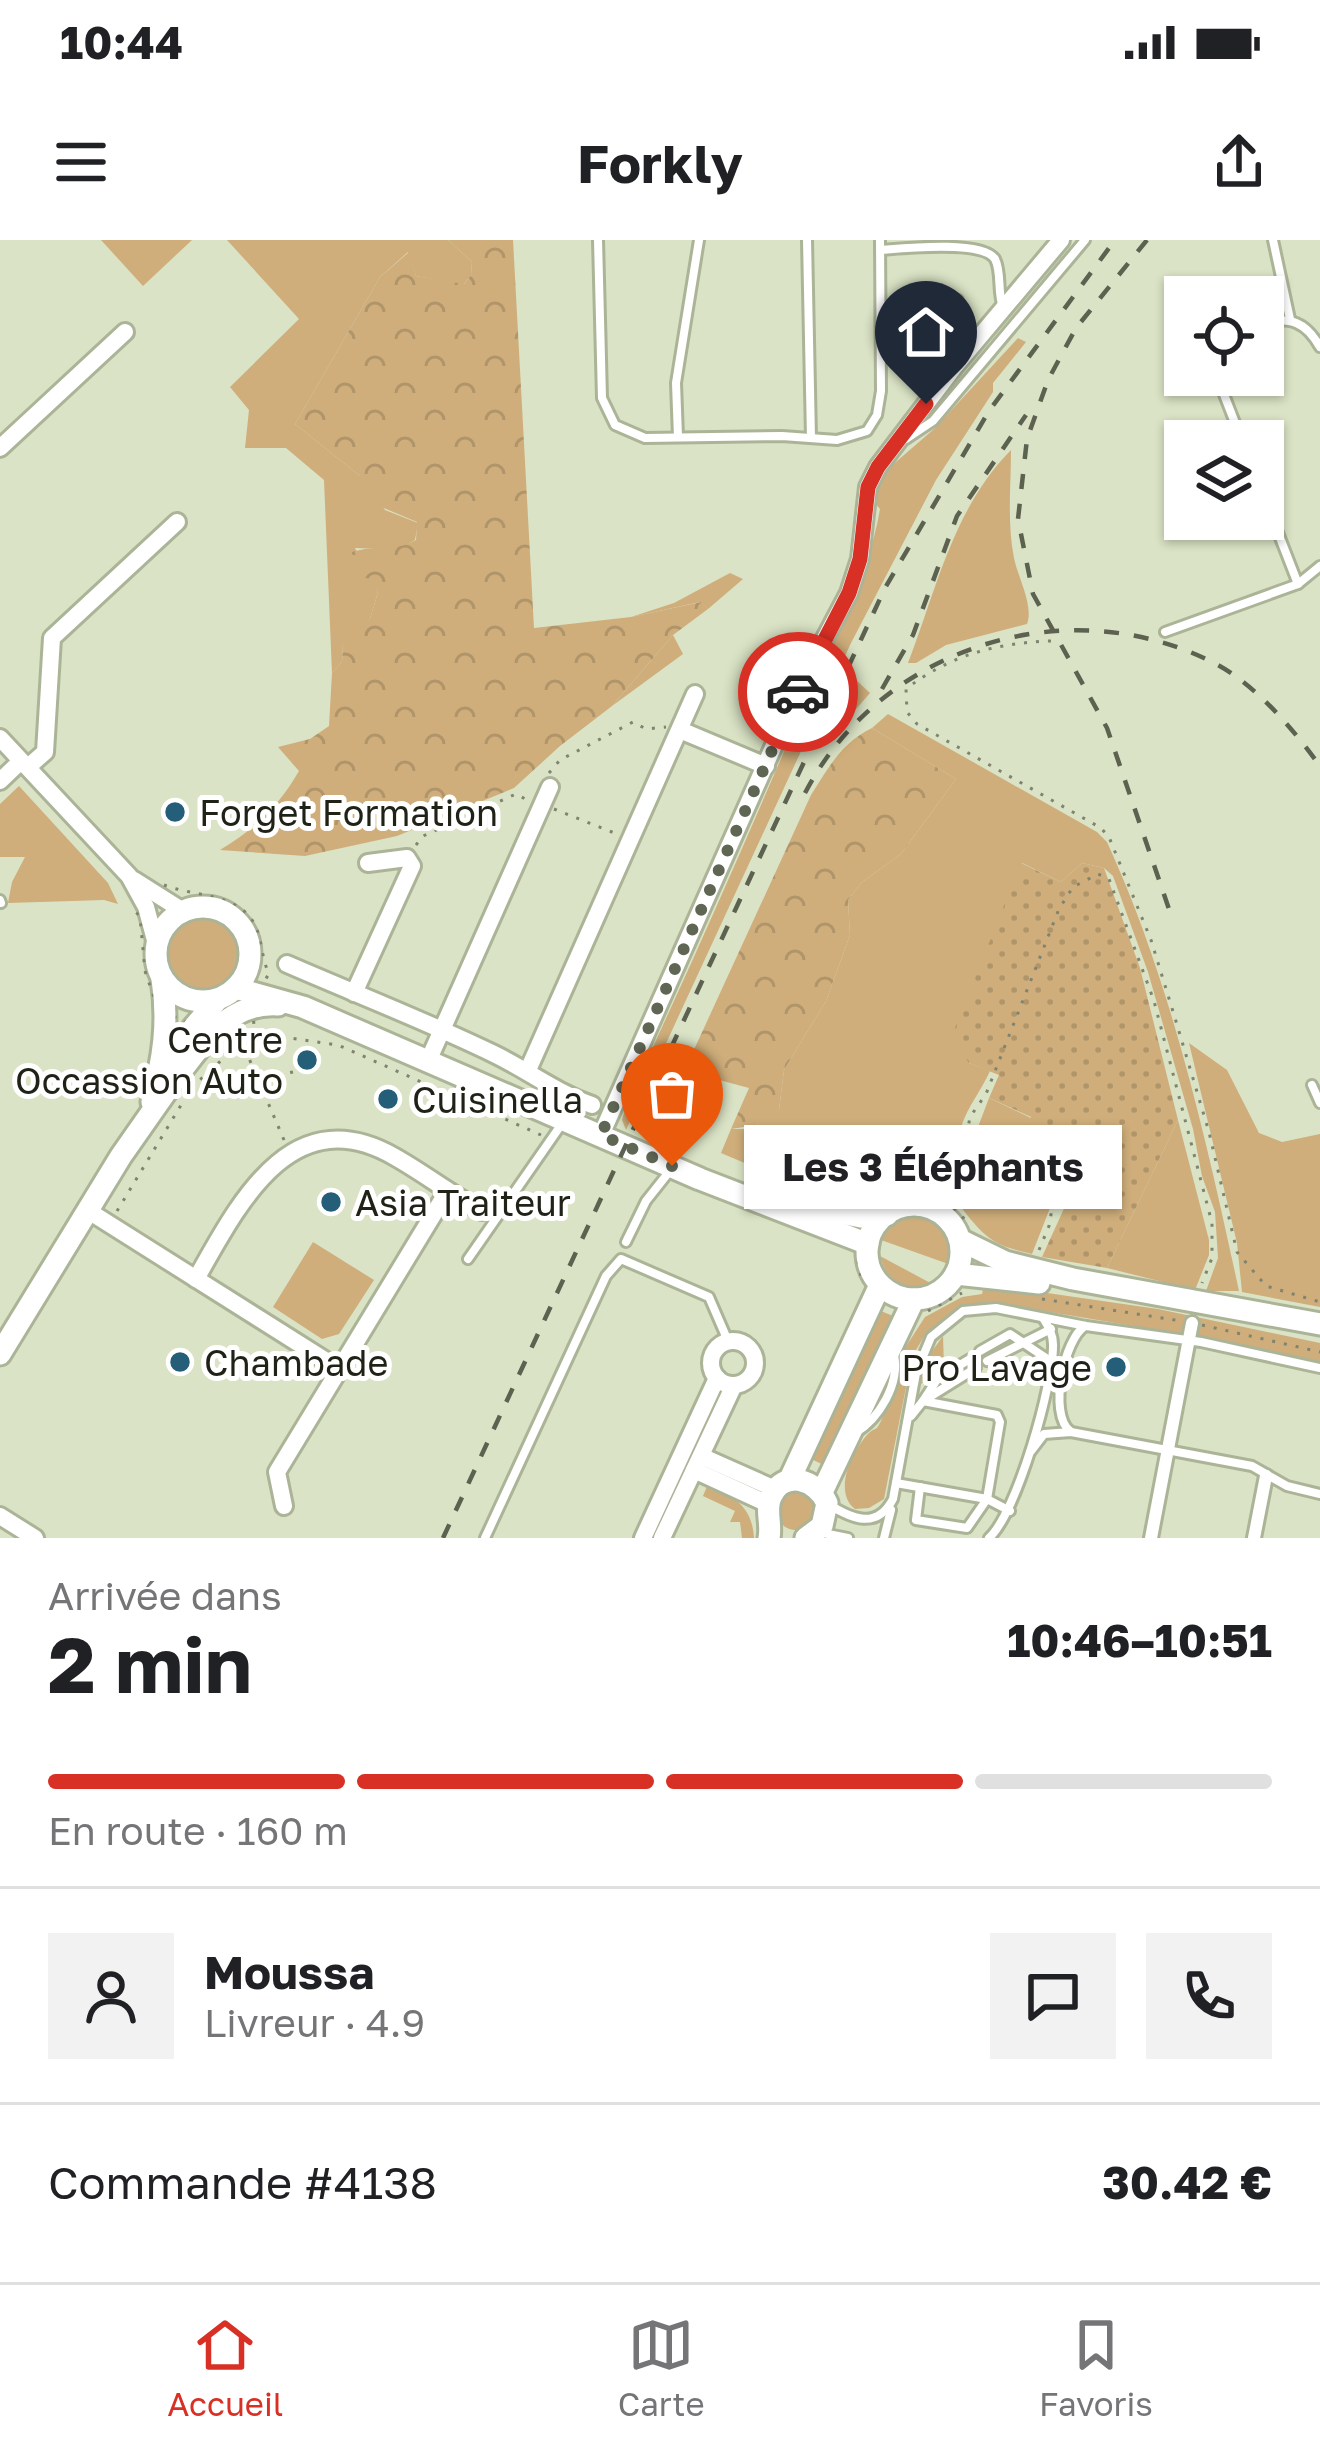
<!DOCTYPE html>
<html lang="fr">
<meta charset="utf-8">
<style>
body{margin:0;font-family:"Golos Text",sans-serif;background:#f2f2f2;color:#202124;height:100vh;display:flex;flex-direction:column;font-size:45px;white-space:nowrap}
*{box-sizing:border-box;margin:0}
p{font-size:39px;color:#757577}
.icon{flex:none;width:66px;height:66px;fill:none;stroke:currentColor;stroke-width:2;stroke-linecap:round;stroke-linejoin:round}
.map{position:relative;height:1298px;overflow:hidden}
.panel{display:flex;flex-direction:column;background:#fff;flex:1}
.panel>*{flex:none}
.controls{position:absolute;left:1164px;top:36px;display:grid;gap:24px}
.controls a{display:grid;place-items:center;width:120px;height:120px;border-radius:0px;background:#fff;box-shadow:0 3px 9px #0004;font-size:60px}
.pin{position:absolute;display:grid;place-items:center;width:102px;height:102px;color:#fff;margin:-123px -51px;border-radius:50% 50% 50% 0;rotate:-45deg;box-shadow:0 0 12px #0007}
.pin .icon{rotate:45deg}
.courier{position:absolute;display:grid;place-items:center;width:120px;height:120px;margin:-60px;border:9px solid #d93025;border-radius:50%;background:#fff;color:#222;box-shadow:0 3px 15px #0007}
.bubble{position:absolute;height:84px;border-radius:0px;background:#fff;box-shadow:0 3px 9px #0004;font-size:39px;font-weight:700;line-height:84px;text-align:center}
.head em{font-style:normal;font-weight:700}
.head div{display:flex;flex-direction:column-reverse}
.head{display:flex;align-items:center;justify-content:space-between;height:204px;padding:0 48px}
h1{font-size:78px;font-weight:700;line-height:90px}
.bar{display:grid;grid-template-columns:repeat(4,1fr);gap:18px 12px;align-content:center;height:144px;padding:0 48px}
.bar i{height:15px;border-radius:9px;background:#e0e0e0}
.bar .current{background:#d93025}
.bar p{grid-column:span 4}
.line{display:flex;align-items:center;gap:30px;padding:0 48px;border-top:3px solid #e0e0e0}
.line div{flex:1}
.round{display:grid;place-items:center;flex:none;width:126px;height:126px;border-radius:0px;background:#f2f2f2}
.status{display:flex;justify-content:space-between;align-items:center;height:84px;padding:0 60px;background:#fff;direction:ltr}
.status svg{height:33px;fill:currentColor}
header{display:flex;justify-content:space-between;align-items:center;height:156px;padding:0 48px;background:#fff;font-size:54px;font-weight:700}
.menu{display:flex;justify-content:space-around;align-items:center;height:168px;border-top:3px solid #e0e0e0;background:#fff;font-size:33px;color:#757577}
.menu a{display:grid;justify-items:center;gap:6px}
.menu .current{color:#d93025}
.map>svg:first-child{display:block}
.green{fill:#cfae7b}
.forest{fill:url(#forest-crowns)}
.garden{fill:url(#garden-dots)}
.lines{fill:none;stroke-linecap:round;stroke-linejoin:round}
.service-casing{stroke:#abb497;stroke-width:14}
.pedestrian-casing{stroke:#abb497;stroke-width:18}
.minor-casing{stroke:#abb497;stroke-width:22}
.tertiary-casing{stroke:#abb497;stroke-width:27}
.secondary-casing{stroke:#abb497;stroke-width:27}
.path{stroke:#7e846f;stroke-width:3;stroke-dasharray:3 9;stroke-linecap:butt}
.service{stroke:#fff;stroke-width:8}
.pedestrian{stroke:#fff;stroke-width:12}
.minor{stroke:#fff;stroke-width:16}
.tertiary{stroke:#fff;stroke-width:21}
.secondary{stroke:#fff;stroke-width:21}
.rail{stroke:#5c6150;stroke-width:4.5;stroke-dasharray:15 15;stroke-linecap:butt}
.done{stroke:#606654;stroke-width:12;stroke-dasharray:0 21.6}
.route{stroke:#d93025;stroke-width:15}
.poi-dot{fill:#255e78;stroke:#fff;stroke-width:4.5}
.labels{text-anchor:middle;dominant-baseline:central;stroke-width:10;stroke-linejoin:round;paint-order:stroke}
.poi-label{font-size:36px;fill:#1f2217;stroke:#fff;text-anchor:start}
</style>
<div class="status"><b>10:44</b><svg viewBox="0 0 49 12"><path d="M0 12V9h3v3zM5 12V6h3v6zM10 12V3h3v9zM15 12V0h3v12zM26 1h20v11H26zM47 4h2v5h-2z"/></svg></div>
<header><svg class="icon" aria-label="menu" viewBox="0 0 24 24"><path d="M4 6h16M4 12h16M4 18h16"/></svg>Forkly<svg class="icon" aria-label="share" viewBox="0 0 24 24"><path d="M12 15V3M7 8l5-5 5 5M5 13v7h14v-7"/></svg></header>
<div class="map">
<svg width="1320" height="1298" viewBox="0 0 1320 1298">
<defs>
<pattern id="forest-crowns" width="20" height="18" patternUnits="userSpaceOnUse" patternTransform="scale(3)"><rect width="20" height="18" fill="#cfae7b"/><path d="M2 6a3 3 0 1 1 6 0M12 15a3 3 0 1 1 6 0" fill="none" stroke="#b1956a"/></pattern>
<pattern id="garden-dots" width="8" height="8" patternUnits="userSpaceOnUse" patternTransform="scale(3)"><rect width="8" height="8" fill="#cfae7b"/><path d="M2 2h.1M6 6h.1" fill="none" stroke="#b1956a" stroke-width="1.8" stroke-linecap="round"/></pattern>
</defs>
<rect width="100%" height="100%" fill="#dae3c5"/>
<g class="green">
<polygon points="101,0 192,0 143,46"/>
<polygon points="227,0 448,0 472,22 471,35 463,45 416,36 408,12 380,37 295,184 360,236 385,270 418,283 415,300 399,310 355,308 378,352 370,379 343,404 342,422 332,433 324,240 286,208 245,208 249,170 230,147 299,79"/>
<path d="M1018 98 1026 102 993 143V152L936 240 851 403 626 890 622 880 628 860C690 729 747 598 804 465 832 399 868 340 880 269L874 262 882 234 934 189Z"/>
<path d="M1011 210C1011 246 1007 283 1014 318 1018 338 1034 366 1027 384L946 405 916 423H908C937 348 953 269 1011 210Z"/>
<polygon points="730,333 743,339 708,369 700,362 631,377 674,363"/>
<polygon points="673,395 683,414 612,466"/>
<polygon points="856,440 870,453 825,505 826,495"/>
<path d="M888 474 1097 592 1107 602C1172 744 1206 899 1239 1051H1206L1218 1018 1215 972 1202 936 1193 889 1148 732 1113 636 1104 628 1082 623 1061 642 1022 623 969 823 990 831C981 851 968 866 961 887L966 898 1000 918 1014 937 1050 968 1032 1014C1016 1010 1000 1007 987 996 958 973 952 933 903 944 885 948 866 960 849 967L721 913 731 889H752L779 870 784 830 826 761 850 695 848 660 861 643 901 614 956 539 872 488Z"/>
<polygon points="19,546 108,643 118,664 104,660 8,663 12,642 25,617 0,617 0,564"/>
<circle cx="201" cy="715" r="39"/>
<polygon points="1189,803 1227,830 1259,893 1282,902 1320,894 1320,1067 1242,1052 1237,1003"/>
<polygon points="989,858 1031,878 1027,892 1086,920 1066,964 1043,932 978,887"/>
<polygon points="1178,880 1209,1000 1209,1015 1195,1050 1107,1028"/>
<path d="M923 974C952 982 957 998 954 1026L881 1000C889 981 904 976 923 974Z"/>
<polygon points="313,1002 374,1040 339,1094 322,1099 273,1067"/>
<path d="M880 1016 936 1046C906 1053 889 1047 880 1016Z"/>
<path d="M984 1044 1158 1069 1320 1103V1125L1199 1097 1038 1070 992 1063 961 1067 926 1093 912 1117 884 1259 869 1268 855 1269C833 1252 851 1212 868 1194 876 1186 875 1193 881 1181 890 1162 900 1141 904 1120L901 1114 925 1077 962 1057 982 1054Z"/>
<polygon points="876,1069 898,1078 830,1228 807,1217"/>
<polygon points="943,1096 944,1128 921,1144 925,1121"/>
<path d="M708 1244C735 1258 752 1266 754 1298H742L740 1282H730L735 1271 703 1256Z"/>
<circle cx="796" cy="1270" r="20"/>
</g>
<g class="forest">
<path d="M448 0H513L534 388 631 377 701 362 708 369 673 395 612 466 560 506 514 548 397 596 305 616 220 610C255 589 278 567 299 531L278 507 310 499 329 486 332 433 342 422 343 404 352 391 370 379 378 352 370 339 345 333 341 318C364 301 391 315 416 300L417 282 355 256 360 236 295 184 380 37 409 12 416 36 464 44 471 35 472 22Z"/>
<path d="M872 488 956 539 901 614 861 643 848 660 850 695 826 761 784 830 779 870 769 883 731 889 749 848 708 837 681 838 811 555C829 527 841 503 872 488Z"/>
</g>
<polygon class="garden" points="1021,623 1061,642 1082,623 1104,628 1140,728 1178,880 1107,1028 1042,1017 1086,920 1026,891 1031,877 989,858 999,835 969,823 951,798"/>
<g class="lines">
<g class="service-casing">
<g id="service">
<polyline points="598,0 602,158 615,185 645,198 782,196 837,200 867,191 877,175 881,151 880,0"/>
<polyline points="807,0 811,198"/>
<polyline points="1273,0 1290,79"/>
<path d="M881 10C906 8 982 0 995 19 1002 33 997 52 1003 67"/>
<path d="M1263 82C1291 77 1306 82 1320 107"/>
<polyline points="955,124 953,77 958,60"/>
<polyline points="1218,139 1242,201"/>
<polyline points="678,197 676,143 699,0"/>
<polyline points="906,199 933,181 1085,0"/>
<polyline points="1263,254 1298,344"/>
<polyline points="1165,392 1298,344 1320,326"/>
<polyline points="0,660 1,663"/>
<polyline points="1312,845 1320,863"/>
<polyline points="626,1002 646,961 669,932"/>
<polyline points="468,1019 561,885"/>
<polyline points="980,1111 1010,1094 1049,1120"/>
<polyline points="987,1121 1051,1089"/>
<polyline points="945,1134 970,1119"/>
<polyline points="911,1176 923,1161 976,1128"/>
<path d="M1070 1191C1048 1174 1064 1099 1085 1086"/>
<path d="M855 1193C879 1179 900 1144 894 1115"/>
<polyline points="1031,1211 1044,1194 1071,1192 1252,1226 1287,1246 1320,1254"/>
<polyline points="896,1243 987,1259 1010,1271"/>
<polyline points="920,1247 916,1280 967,1288 987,1259 1000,1182 997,1175 923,1161 938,1138"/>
<path d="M828 1264C852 1279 877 1290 893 1259L916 1133 931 1097 963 1071 996 1068 1086 1086 1201 1102 1320 1128"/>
<polyline points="823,1293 848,1298"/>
<polyline points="485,1298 606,1036 621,1019 709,1057 728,1101"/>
<polyline points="884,1298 891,1270"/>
<path d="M989 1298C1017 1273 1054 1142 1053 1104 1053 1094 1048 1086 1043 1078"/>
</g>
</g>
<g class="pedestrian-casing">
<g id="pedestrian">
<polyline points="1151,1298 1192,1083"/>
<polyline points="1254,1298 1266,1236"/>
</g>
</g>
<g class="minor-casing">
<g id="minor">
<polyline points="0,208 125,92"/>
<polyline points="680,490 766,526"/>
<polyline points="0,498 129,636 146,667 156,704"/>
<polyline points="28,527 45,512 52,398 177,282"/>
<polyline points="0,541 21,521"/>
<polyline points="134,640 183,671"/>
<path d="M287 724C356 754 426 781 494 814 529 831 555 852 592 865"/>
<polyline points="354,753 412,626 407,618 368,623"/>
<polyline points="429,819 550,547"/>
<polyline points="528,830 695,454"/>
<polyline points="601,895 803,440 849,353 860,319 868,247 878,227 955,126 1061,0"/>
<polyline points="87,970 339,1129"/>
<path d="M196 1039C238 965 291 857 395 917 425 934 452 955 482 971"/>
<circle cx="733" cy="1123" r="22"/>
<polyline points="701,1216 775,1249"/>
<polyline points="694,1230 768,1264"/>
<polyline points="284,1266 277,1232 447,952"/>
<polyline points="0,1276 35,1298"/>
<polyline points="643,1298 717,1138"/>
<polyline points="662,1298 734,1145"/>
</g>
</g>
<g class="tertiary-casing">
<g id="tertiary">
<circle cx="203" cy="714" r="47"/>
<polyline points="235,748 303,767 700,939 868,1004"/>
<path d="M181 831C208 797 231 762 278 765"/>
<path d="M152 862C163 819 169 783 162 739"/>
<polyline points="781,961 861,977 887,975"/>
<polyline points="0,1114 121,916 177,836 185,801 193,788 218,759"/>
</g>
</g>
<g class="secondary-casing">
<g id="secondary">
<circle cx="914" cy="1012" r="47"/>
<polyline points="960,1000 1005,1022 1073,1039 1320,1084"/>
<polyline points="956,1034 1039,1043"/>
<polyline points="789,1241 880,1045"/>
<polyline points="822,1252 914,1059"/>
<path d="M769 1298C772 1284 765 1270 771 1257 783 1228 817 1240 827 1263L822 1286 806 1298"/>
</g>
</g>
<g class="path">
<path d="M1051 401C996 403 950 415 906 449L907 472 917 484 1101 588 1109 597 1151 700 1175 778 1209 892 1237 1012 1266 1046 1320 1062"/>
<polyline points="549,533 560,520 633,482 646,489 666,487"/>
<polyline points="554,569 617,594"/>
<polyline points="416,605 423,596 516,554 529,561"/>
<path d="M164 645C194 657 240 652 256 687 262 702 262 719 269 734 254 755 250 777 257 802L226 817 181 778 160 775 145 731 140 677 136 672 158 655Z"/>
<polyline points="258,801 283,797 338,805 541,895"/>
<polyline points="245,809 284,900"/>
<polyline points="237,858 268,837 293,832"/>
<path d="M897 959C924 947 950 962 967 982"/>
<polyline points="117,971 192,847 224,818"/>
<polyline points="1039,1010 1049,986 1053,963 1005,913 968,888 970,877 986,854 1059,669 1073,647 1098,634 1109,639 1154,761 1212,983 1212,1018 1202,1043"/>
<polyline points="858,1021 862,1041"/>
<polyline points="1042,1059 1181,1081"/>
<polyline points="928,1071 962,1053"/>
<polyline points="1202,1085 1320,1112"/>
</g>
<use href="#service" class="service"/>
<use href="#pedestrian" class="pedestrian"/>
<use href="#minor" class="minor"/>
<use href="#tertiary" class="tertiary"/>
<use href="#secondary" class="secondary"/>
<g class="rail">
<polyline points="1147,0 1076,88 1048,140 1027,199 1018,279 1033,354 1107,488 1169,669"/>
<polyline points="882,449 913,395 957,276 1026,175"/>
<path d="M805 553C881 407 1068 347 1216 424 1256 445 1294 490 1320 526"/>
<polyline points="443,1298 885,348 989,171 1115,0"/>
</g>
</g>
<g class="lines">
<polyline class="done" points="672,926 601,895 798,452"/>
<polyline class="route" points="798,452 849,353 860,319 868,247 878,227 926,164"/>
</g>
<g class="poi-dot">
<circle cx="175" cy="572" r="12"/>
<circle cx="307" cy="820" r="12"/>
<circle cx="388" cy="859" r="12"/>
<circle cx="331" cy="962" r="12"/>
<circle cx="180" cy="1122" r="12"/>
<circle cx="1116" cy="1127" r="12"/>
</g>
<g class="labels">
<g class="poi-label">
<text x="199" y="572">Forget Formation</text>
<text x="283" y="799" text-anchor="end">Centre<tspan x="283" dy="41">Occassion Auto</tspan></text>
<text x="412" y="859">Cuisinella</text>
<text x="355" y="962">Asia Traiteur</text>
<text x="204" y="1122">Chambade</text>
<text x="1092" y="1127" text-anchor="end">Pro Lavage</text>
</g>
</g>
</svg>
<div class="controls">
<a><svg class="icon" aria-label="locate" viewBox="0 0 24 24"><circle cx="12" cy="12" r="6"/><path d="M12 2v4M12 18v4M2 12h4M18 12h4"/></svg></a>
<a><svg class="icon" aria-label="layers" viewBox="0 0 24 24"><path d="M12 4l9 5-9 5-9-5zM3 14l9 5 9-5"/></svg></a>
</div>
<div class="pin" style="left:672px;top:926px;background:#ea580c"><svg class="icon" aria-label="bag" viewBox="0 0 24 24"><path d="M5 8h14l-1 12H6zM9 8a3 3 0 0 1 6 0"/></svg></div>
<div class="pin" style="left:926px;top:164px;background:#1f2937"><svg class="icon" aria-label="home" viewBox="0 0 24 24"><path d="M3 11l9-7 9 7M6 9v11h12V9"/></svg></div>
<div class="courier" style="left:798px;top:452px"><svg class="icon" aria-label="car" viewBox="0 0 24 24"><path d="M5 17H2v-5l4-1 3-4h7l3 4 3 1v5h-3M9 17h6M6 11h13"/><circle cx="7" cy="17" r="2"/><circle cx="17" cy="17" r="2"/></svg></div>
<div class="bubble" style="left:744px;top:885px;width:378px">Les 3 Éléphants</div>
</div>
<section class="panel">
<div class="head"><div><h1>2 min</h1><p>Arrivée dans</p></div><em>10:46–10:51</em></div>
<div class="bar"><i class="current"></i><i class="current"></i><i class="current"></i><i></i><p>En route · 160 m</p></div>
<div class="line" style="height:216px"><a class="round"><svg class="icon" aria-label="person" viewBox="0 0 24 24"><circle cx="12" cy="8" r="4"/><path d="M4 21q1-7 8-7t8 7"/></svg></a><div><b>Moussa</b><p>Livreur · 4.9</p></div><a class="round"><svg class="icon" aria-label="chat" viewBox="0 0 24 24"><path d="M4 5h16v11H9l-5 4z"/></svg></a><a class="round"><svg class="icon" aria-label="phone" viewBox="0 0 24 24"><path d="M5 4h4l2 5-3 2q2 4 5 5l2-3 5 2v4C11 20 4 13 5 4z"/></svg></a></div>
<div class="line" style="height:156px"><div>Commande #4138</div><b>30.42 €</b></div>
</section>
<nav class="menu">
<a class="current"><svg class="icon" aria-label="home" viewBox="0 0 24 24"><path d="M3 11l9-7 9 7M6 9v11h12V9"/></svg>Accueil</a>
<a><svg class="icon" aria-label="map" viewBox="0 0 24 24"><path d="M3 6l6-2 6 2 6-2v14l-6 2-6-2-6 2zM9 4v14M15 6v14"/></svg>Carte</a>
<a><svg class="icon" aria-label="saved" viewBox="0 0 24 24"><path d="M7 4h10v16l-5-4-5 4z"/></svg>Favoris</a>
</nav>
